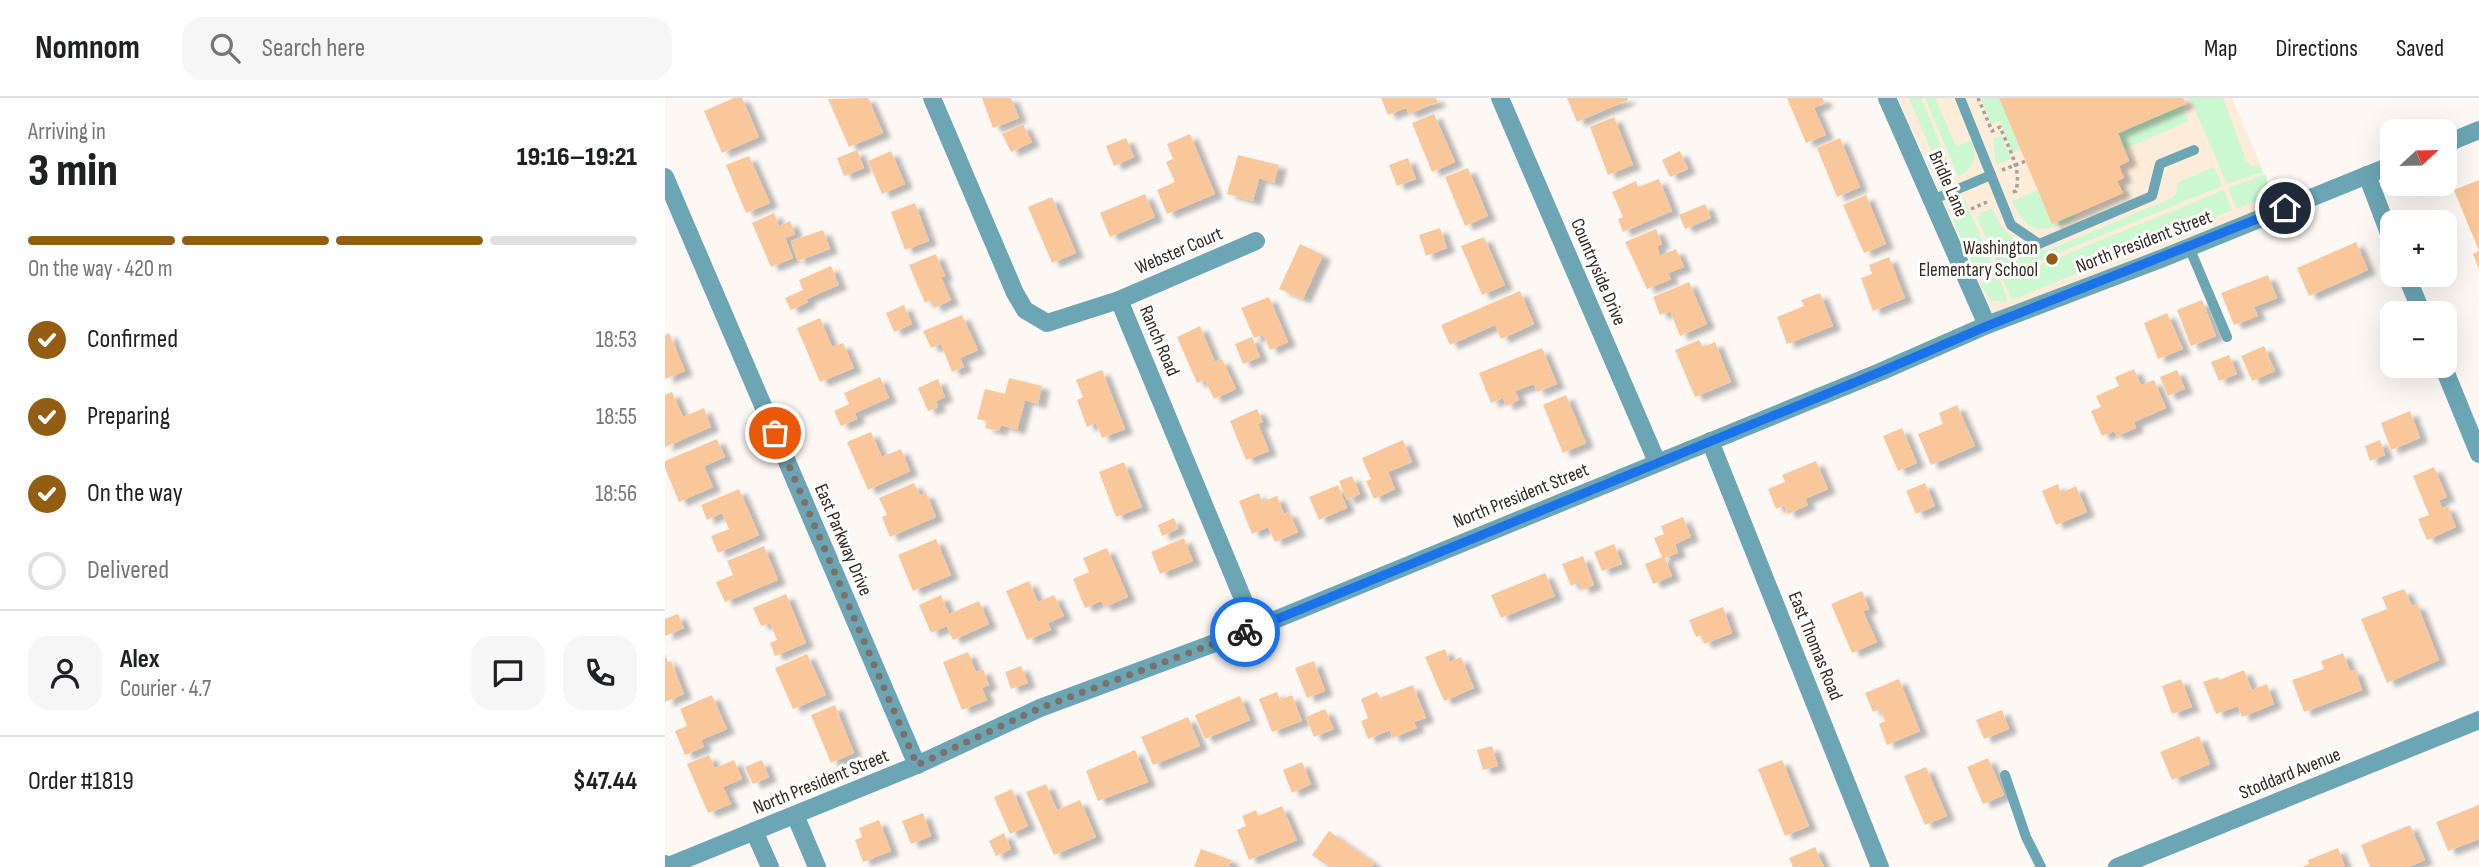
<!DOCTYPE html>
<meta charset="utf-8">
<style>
body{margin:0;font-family:"Sofia Sans Condensed",sans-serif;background:#f6f6f6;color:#202124;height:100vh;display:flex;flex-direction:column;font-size:26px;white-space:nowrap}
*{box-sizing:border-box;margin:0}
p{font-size:23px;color:#757577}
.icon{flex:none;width:38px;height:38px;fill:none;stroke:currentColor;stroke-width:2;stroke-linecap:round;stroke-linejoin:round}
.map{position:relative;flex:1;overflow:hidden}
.panel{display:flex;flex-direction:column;background:#fff;width:665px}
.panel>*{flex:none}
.needle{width:46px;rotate:68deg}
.tools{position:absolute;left:1715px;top:21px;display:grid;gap:14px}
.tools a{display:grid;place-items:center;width:77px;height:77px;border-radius:14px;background:#fff;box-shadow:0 7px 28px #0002;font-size:35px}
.pin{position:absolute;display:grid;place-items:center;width:60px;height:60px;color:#fff;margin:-30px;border:4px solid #fff;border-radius:50%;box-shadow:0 2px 7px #0007}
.courier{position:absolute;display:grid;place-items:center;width:70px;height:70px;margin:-35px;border:5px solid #1a73e8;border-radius:50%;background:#fff;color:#222;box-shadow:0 2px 9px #0007}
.summary em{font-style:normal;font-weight:800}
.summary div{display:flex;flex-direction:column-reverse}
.summary{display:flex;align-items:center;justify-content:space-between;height:119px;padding:0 28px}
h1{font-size:46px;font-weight:800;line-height:52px}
.bar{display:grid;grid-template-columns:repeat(4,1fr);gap:10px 7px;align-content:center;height:84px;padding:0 28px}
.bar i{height:9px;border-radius:5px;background:#e0e0e0}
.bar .selected{background:#935e14}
.bar p{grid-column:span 4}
.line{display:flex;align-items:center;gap:18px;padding:0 28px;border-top:2px solid #e0e0e0}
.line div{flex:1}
.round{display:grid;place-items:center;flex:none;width:74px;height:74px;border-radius:21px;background:#f6f6f6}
ol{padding:0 28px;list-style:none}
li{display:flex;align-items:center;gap:21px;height:77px}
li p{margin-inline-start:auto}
li .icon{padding:7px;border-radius:50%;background:#935e14;color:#fff;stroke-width:4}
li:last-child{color:#757577}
li i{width:38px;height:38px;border:4px solid #e0e0e0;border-radius:50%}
header{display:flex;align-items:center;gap:42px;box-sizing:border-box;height:98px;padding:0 35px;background:#fff;border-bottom:2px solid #e0e0e0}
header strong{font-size:33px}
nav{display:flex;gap:38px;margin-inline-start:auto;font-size:24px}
.search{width:490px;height:63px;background:#f6f6f6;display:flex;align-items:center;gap:18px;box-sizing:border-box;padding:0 24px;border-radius:21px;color:#757577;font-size:26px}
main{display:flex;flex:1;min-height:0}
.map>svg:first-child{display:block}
.education{fill:#fdecda}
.grass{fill:#cbf7d1}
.building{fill:#fac79b;filter:url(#shadow)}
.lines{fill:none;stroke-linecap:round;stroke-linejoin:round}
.path{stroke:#a8a09b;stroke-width:3.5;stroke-dasharray:3.5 3.5;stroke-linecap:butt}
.service{stroke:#6ca6b5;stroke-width:10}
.minor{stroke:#6ca6b5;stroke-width:18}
.done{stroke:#7a716b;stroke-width:7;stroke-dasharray:0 12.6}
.route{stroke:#1a73e8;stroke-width:9}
.poi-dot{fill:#935e14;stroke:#fff;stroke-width:2.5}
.labels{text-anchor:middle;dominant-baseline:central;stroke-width:6;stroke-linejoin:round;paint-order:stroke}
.street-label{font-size:19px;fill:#332921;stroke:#fff}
.poi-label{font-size:19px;fill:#332921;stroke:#fff;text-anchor:end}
</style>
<header>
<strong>Nomnom</strong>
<div class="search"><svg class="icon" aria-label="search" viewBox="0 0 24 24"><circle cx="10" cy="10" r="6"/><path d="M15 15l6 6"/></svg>Search here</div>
<nav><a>Map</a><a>Directions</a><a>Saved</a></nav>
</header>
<main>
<section class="panel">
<div class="summary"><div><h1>3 min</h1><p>Arriving in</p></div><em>19:16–19:21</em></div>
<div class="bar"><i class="selected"></i><i class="selected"></i><i class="selected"></i><i></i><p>On the way · 420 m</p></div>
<ol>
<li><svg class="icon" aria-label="check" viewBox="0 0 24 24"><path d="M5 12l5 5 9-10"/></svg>Confirmed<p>18:53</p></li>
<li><svg class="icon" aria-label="check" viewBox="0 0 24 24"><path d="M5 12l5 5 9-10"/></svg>Preparing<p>18:55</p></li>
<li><svg class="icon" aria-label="check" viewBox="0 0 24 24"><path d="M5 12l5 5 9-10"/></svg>On the way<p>18:56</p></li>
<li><i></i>Delivered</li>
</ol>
<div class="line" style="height:126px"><a class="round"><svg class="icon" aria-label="person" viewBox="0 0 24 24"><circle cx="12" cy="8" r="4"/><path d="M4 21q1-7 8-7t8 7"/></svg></a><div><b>Alex</b><p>Courier · 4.7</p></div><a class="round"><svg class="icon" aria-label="chat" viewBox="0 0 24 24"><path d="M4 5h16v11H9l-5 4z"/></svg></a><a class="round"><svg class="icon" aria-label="phone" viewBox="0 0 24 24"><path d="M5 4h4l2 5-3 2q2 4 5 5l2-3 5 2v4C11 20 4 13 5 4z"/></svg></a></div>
<div class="line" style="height:91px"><div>Order #1819</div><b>$47.44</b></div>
</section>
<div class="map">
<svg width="1814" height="769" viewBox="0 0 1814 769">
<defs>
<filter id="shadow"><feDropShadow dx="8" dy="4.5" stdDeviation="2" flood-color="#0004"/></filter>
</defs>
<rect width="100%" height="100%" fill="#fdf8f4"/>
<polygon class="education" points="1233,0 1567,0 1612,106 1328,216"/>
<g class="grass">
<polygon points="1244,0 1256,0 1289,79 1278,79 1267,73 1265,67 1266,52"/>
<path d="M1260 0H1270L1291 48 1305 43 1308 46C1312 60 1308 72 1293 78Z"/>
<polygon points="1316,0 1334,0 1356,51 1347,55 1335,23 1326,26"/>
<polygon points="1525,0 1558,0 1581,62 1585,67 1597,70 1598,74 1562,86"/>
<polygon points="1517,7 1524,23 1459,51 1453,36"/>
<polygon points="1336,38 1346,61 1331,67 1328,41"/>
<path d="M1549 69 1557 88 1337 178 1312 119 1315 118 1314 115 1327 111C1340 136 1354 153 1384 152L1507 100 1511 96 1512 85Z"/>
<polygon points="1601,76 1604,97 1572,111 1563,90"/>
<path d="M1373 92 1409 116 1411 120C1378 134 1364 140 1347 103Z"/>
<polygon points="1559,92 1567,112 1347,202 1338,182"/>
<polygon points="1299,100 1331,174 1314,182 1289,123 1289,113"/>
<polygon points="1333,178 1343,203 1341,204 1326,202 1315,186"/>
</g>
<g class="building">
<polygon points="69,0 77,0 94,39 57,55 39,13"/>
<polygon points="203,0 218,35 184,49 163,1"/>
<polygon points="317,0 346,0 354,20 328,30"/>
<polygon points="716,0 771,0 773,4 744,16 741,10 723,17"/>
<polygon points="902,0 962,0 963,2 912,24"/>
<polygon points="1122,0 1157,0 1160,5 1149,10 1161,37 1141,45"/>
<polygon points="1334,0 1518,0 1521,6 1453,35 1464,63 1454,68 1459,80 1452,83 1458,95 1387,126"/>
<polygon points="769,16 790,64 767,74 747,25"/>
<polygon points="949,19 968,67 943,77 925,29"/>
<polygon points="358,26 367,44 346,54 337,36"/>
<polygon points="525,36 550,96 502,116 492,92 510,84 501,64 508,61 502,46"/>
<polygon points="461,40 469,59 449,68 441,48"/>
<polygon points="1175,40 1195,89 1172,99 1152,50"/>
<polygon points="192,52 199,70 179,78 172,60"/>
<polygon points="226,53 240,86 217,96 203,63"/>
<polygon points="1015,53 1023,71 1005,79 997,62"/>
<polygon points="573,57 614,67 609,85 594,80 588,103 562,96"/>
<polygon points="84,58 105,105 81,115 61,67"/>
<polygon points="743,60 751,81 732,88 724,67"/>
<polygon points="803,70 823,118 800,128 780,79"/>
<polygon points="994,81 1007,113 958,134 953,121 958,119 947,94 971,83 973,89"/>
<polygon points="1814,82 1814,171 1808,156 1814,153 1789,92"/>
<polygon points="480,96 490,119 445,139 435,115"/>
<polygon points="1201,97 1221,146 1199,155 1178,107"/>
<polygon points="387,99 411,155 387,165 363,109"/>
<polygon points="250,105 264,143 240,152 226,114"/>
<polygon points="1040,106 1046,120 1020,131 1014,117"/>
<polygon points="109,115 114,128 125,123 130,136 120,140 128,160 106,169 87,125"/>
<polygon points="775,130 782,150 761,158 754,137"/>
<polygon points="991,131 997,146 992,148 995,158 1011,151 1019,169 1003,175 1006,181 982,191 960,144"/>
<polygon points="158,132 165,151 133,163 126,143"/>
<polygon points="819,139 840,187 817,197 796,148"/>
<polygon points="1691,144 1703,172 1644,198 1632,170"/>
<polygon points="635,146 658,157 638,201 614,191"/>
<polygon points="271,156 280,178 276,179 286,202 269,210 266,202 260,205 244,167"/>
<polygon points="1224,159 1240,200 1208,213 1196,180 1207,176 1204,167"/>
<polygon points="166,168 174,187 141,201 143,204 126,212 120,200 138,192 134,182"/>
<polygon points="1603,177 1612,200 1589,209 1593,218 1569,227 1556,195"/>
<polygon points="1024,184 1042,226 1015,238 1005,213 995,217 988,199"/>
<polygon points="855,193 869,226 836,241 830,227 785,247 776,227"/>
<polygon points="1155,195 1168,228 1122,246 1112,219 1139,208 1136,202"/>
<polygon points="604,199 623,244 605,252 598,237 589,240 576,210"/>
<polygon points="1537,202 1551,238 1526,248 1512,212"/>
<polygon points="239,207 247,226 229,234 221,215"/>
<polygon points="1502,215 1518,251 1493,261 1479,225"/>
<polygon points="297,217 313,252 295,260 299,269 287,274 276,246 266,250 258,233"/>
<polygon points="155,220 167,249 178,245 189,270 155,284 132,230"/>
<polygon points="535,228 550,264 557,261 571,291 549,301 540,282 532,285 512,239"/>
<polygon points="4,235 20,273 0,281 0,237"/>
<polygon points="587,239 595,259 578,266 570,246"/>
<polygon points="1034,242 1038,249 1050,244 1066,284 1030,299 1010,252"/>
<polygon points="1599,248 1610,273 1587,283 1576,258"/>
<polygon points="877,250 892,286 872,294 869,286 850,293 854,302 841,308 838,300 826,305 814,275"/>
<polygon points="1564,257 1572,276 1554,283 1546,264"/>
<polygon points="1469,271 1476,287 1489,282 1501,310 1469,324 1471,330 1452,338 1449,333 1437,338 1426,313 1436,309 1431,298 1454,288 1450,279"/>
<polygon points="437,272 460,331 437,340 431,325 422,329 412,302 418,299 411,282"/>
<polygon points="1512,272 1520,291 1503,298 1495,279"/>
<polygon points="215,279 224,300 190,315 192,321 176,328 169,313 184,306 179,295"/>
<polygon points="344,280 377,288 373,306 360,302 352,332 336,327 334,333 320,330 322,323 312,321 320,291 340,296"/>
<polygon points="273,281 280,299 271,303 273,309 263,313 253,290"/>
<polygon points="7,294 18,319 39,310 46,329 0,349 0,297"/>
<polygon points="901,297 921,345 898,355 878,307"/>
<polygon points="1292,307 1310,348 1266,367 1253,336 1278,326 1274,315"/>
<polygon points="592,311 598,324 593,326 604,353 581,362 565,323"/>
<polygon points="1745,313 1755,340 1726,352 1716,325"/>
<polygon points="1237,330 1252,365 1233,373 1218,338"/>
<polygon points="206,334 217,359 236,351 245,373 203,392 182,344"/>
<polygon points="52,341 60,359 39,368 48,389 14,404 0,370 0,363"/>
<polygon points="738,342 747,364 723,374 730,391 709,401 701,383 706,381 697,360"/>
<polygon points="1715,342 1720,357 1705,363 1700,348"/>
<polygon points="1151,363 1163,391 1140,401 1143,407 1123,416 1119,407 1111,411 1103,391 1120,384 1117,377"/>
<polygon points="459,364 477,409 451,419 434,374"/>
<polygon points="1769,369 1782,399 1774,402 1777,410 1782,408 1791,429 1762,442 1753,421 1764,417 1748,378"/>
<polygon points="687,378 695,396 682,402 674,383"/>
<polygon points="249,385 255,397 261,395 271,419 225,439 217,419 222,417 214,400"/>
<polygon points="1260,385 1270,408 1251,416 1241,393"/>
<polygon points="1393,386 1396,395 1411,388 1422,414 1391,427 1377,393"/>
<polygon points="673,387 682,410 654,422 644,399"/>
<polygon points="74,391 94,437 53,455 46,438 64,431 57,415 42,422 36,407"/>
<polygon points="594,395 597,404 612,398 619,416 624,414 633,434 610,444 603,429 587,436 574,403"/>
<polygon points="1018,419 1026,439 1010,446 1013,455 1000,460 1007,478 988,486 980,466 997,459 989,440 999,436 996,428"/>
<polygon points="509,420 513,431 497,438 493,427"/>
<polygon points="519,440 528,463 495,476 486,454"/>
<polygon points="271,441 286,477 248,493 233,457"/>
<polygon points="949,446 957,466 937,473 929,454"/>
<polygon points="99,448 113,482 60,504 51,484 68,477 62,463"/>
<polygon points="442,450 463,499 439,509 436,503 420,510 408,481 424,474 418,460"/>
<polygon points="918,458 929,487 917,492 914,484 906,488 897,466"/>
<polygon points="880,475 890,498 836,520 826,497"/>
<polygon points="364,483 373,504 389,497 399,518 383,525 386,532 362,542 341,493"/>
<polygon points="1739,491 1747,508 1752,506 1774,562 1722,585 1696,521 1722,511 1717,499"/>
<polygon points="1197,493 1204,511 1198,513 1212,544 1187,555 1166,506"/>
<polygon points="121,496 141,545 110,558 105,545 112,542 105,525 96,528 88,510"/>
<polygon points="276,497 284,516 314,503 324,526 288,542 282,528 266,535 254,507"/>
<polygon points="1058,509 1067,535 1039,546 1036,537 1031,539 1024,522"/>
<polygon points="13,516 19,530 0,538 0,521"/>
<polygon points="780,551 785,564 796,559 809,590 779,603 760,559"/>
<polygon points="303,554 311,574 318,571 324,587 317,590 322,602 297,612 278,564"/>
<polygon points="1678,555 1685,573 1690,572 1697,592 1639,614 1627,582 1659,571 1656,563"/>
<polygon points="0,556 3,564 6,563 19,596 0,604"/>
<polygon points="142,556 161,597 128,611 110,570"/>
<polygon points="649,563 660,593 642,600 630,570"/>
<polygon points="356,568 363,585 346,591 340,574"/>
<polygon points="1579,572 1587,592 1602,586 1609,606 1577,619 1573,608 1551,616 1538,584 1553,579 1554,582"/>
<polygon points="1234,581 1255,633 1222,647 1214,626 1220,623 1215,611 1208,614 1200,595"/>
<polygon points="1516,581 1527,609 1507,616 1497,588"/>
<polygon points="748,587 761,620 749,624 752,630 727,640 725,632 703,641 696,623 703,620 696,601 712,594 715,600"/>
<polygon points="612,594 615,602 627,597 637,623 607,634 594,601"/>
<polygon points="47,597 62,631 36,642 39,649 20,657 10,633 22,628 15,611"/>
<polygon points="575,598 585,622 540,641 530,617"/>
<polygon points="170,607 189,655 166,665 146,617"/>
<polygon points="660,611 669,631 649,639 641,619"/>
<polygon points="1337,612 1344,631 1319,641 1311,622"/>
<polygon points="523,619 535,648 488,667 476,639"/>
<polygon points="1534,638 1545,666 1507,682 1495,654"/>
<polygon points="827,648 833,668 818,672 812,652"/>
<polygon points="470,652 483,684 433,703 421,673"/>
<polygon points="44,657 50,670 69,662 77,681 58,689 66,706 43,715 22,666"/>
<polygon points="1323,660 1339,697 1318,706 1302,669"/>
<polygon points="97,662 104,679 88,686 80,669"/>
<polygon points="1117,662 1144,728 1120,738 1093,671"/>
<polygon points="637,664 646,686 627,695 618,672"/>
<polygon points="1261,669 1282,718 1260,727 1239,678"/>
<polygon points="381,686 392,712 415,702 431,739 389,757 361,694"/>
<polygon points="347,691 363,728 345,736 329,699"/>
<polygon points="1814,707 1814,741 1783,753 1771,724"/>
<polygon points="617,708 632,742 584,762 572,732 581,728 577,718 591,712 593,718"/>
<polygon points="258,715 266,738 246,746 237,723"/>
<polygon points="214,722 226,753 198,764 190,742 197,739 194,730"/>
<polygon points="1745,727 1760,762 1744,769 1705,769 1696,747"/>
<polygon points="664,733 709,765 707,769 664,769 647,757"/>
<polygon points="339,735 346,751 331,758 324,743"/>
<polygon points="1150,749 1159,769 1128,769 1124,760"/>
<polygon points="1673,750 1680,769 1637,769 1644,766 1643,762"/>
<polygon points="536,751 566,762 564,769 529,769"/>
</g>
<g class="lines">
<g class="path">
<path d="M1313 0 1327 33 1335 29C1343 49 1357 71 1351 93L1345 95"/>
<polyline points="1337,72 1361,63"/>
<polyline points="1306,111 1322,104"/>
</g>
<g class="service">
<polyline points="1295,0 1346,127 1374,146 1487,98 1495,66 1529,52"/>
<polyline points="1267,102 1326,77"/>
<polyline points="1524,149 1562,239"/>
<polyline points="1340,677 1361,739 1376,769"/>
</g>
<g class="minor">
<polyline points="267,0 350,195 360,212 382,225 454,202 590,530"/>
<polyline points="835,0 992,364"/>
<polyline points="1222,0 1322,227"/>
<polyline points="1780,46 1814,32"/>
<polyline points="1702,77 1727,143"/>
<polyline points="0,79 252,667"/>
<polyline points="1741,177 1757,215"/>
<polyline points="454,202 591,143"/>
<polyline points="1778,268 1814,356"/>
<polyline points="1045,343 1215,769"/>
<polyline points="130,717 152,769"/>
<polyline points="89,733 105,769"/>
<polyline points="0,766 1,769 252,667 375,610 590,530 1215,274 1322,227 1498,160 1727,67"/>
<polyline points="1452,769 1814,622"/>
</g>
</g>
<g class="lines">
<polyline class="done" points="110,335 252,667 375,610 580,534"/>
<polyline class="route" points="580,534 1215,274 1322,228 1620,110"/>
</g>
<circle class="poi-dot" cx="1387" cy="161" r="7"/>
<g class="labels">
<g class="street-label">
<text transform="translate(1283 86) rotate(66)">Bridle Lane</text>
<text transform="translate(1479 144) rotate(-21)">North President Street</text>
<text transform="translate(514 153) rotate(-23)">Webster Court</text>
<text transform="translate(933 174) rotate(67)">Countryside Drive</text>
<text transform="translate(494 243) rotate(67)">Ranch Road</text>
<text transform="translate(856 398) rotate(-22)">North President Street</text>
<text transform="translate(178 442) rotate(67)">East Parkway Drive</text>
<text transform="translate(1150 548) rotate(68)">East Thomas Road</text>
<text transform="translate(1625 676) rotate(-22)">Stoddard Avenue</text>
<text transform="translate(156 684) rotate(-22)">North President Street</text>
</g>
<g class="poi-label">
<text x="1373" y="150">Washington<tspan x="1373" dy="22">Elementary School</tspan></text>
</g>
</g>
</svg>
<div class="tools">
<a><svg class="needle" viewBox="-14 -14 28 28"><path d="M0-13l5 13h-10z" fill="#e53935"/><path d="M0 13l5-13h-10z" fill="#757577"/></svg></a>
<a>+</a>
<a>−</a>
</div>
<div class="pin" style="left:110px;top:335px;background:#ea580c"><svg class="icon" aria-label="bag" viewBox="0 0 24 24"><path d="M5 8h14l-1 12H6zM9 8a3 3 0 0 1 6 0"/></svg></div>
<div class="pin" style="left:1620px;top:110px;background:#1f2937"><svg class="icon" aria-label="home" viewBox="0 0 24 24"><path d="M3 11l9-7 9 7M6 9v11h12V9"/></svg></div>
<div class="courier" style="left:580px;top:534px"><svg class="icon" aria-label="bike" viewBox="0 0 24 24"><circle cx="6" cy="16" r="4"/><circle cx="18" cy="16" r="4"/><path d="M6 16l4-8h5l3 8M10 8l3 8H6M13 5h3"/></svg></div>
</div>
</main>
